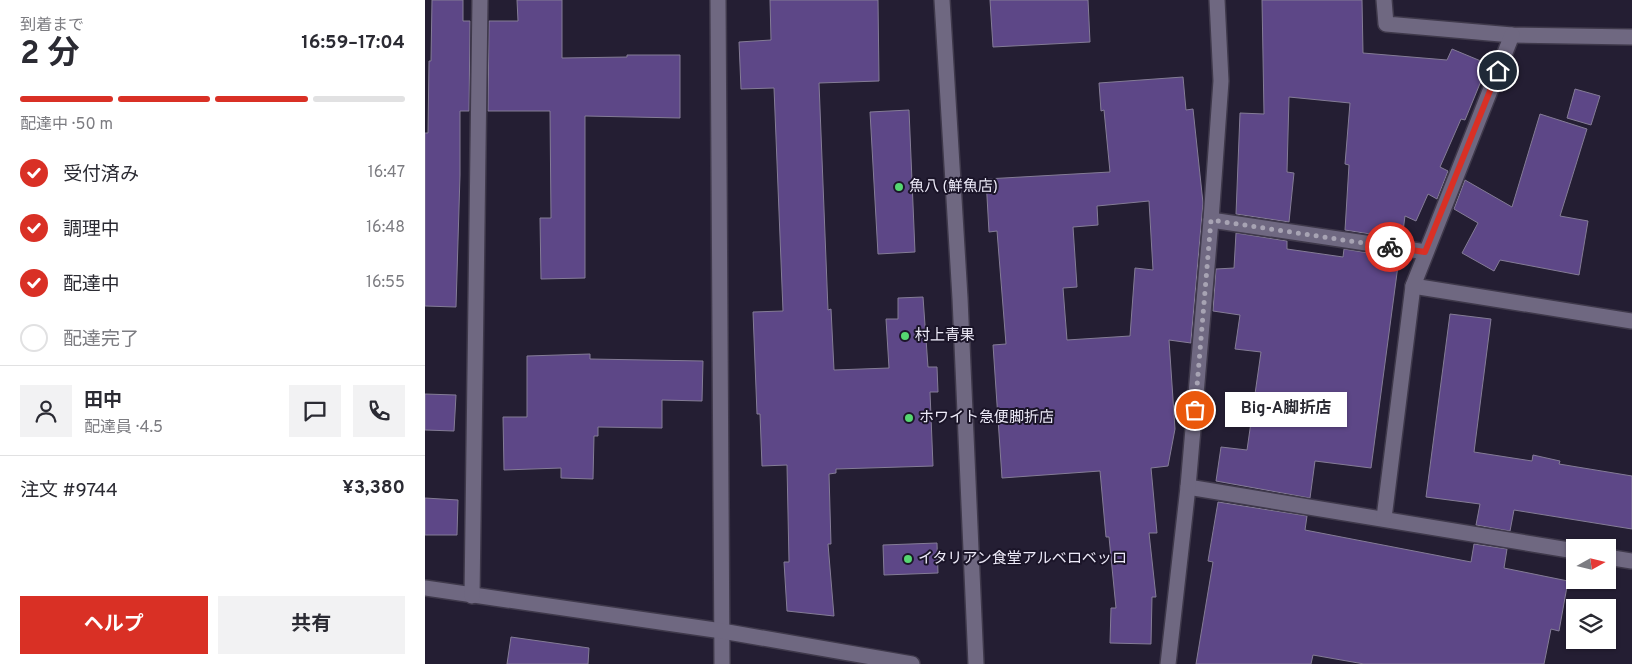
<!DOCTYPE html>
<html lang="ja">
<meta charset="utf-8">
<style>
body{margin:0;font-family:Overpass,"Noto Sans JP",sans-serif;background:#f2f2f3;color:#2b2b33;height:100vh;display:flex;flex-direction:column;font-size:19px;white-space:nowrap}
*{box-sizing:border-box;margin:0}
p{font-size:16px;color:#7c7c81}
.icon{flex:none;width:28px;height:28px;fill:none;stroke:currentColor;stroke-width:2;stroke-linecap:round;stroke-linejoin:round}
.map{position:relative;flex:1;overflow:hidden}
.details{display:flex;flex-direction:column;background:#fff;width:425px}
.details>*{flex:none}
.needle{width:32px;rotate:82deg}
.controls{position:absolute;left:1141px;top:539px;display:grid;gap:10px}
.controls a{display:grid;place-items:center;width:50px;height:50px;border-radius:0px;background:#fff;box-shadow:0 1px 4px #0004;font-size:25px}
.pin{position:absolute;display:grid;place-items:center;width:42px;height:42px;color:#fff;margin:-21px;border:2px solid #fff;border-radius:50%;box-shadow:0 1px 5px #0007}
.courier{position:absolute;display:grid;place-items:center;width:50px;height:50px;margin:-25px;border:4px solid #d93025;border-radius:50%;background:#fff;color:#222;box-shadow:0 1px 6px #0007}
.bubble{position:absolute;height:35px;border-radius:0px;background:#fff;box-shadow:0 1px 4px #0004;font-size:16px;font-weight:700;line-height:35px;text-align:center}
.summary em{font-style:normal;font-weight:700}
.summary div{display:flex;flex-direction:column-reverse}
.summary{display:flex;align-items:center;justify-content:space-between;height:85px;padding:0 20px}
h1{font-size:32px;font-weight:700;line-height:38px}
.bar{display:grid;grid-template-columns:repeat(4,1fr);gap:8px 5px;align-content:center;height:60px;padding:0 20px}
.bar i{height:6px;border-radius:4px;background:#e1e1e2}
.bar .on{background:#d93025}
.bar p{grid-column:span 4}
.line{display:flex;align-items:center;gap:12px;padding:0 20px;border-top:1px solid #e1e1e2}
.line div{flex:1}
.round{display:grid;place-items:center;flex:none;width:52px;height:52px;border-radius:0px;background:#f2f2f3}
ol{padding:0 20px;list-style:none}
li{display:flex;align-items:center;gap:15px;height:55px}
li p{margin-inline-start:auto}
li .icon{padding:5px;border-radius:50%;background:#d93025;color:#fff;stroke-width:4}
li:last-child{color:#7c7c81}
li i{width:28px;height:28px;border:2px solid #e1e1e2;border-radius:50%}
.cta{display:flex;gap:10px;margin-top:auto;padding:10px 20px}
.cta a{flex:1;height:58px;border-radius:0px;background:#d93025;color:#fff;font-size:20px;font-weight:700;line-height:58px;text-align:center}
.cta a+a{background:#f2f2f3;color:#2b2b33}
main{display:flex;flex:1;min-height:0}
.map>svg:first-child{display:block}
.building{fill:#5d4787;stroke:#847c96;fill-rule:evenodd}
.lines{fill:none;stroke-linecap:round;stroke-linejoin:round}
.minor-casing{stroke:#3f394b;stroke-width:18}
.minor{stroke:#6f6881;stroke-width:15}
.done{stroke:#a7a3b3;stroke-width:5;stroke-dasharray:0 9}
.route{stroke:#d93025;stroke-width:6}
.poi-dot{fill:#55d671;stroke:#1b1529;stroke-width:2}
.labels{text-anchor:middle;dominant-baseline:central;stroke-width:4;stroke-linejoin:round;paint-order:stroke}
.poi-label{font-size:15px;fill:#edeaf8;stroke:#1b1529;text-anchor:start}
</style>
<main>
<section class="details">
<div class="summary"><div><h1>2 分</h1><p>到着まで</p></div><em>16:59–17:04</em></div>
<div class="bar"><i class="on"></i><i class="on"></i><i class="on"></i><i></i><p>配達中 · 50 m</p></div>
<ol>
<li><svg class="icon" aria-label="check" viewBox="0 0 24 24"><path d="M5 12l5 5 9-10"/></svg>受付済み<p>16:47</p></li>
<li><svg class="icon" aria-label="check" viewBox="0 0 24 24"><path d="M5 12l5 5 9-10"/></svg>調理中<p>16:48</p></li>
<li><svg class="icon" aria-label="check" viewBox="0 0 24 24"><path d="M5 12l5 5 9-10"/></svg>配達中<p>16:55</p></li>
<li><i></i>配達完了</li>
</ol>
<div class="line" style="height:90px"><a class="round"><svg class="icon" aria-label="person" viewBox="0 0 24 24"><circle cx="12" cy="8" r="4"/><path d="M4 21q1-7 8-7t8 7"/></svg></a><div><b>田中</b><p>配達員 · 4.5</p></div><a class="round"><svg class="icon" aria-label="chat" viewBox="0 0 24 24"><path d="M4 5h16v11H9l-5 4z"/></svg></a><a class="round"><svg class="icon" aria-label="phone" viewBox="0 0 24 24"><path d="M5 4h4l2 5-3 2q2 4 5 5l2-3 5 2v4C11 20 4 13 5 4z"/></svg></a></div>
<div class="line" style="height:65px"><div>注文 #9744</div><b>¥3,380</b></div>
<div class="cta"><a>ヘルプ</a><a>共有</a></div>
</section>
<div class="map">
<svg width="1207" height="664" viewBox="0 0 1207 664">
<rect width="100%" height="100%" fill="#241e33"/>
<g class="building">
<polygon points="7,0 38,0 38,21 45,21 44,111 35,111 35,175 31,307 0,306 0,133 3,133 4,61 6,61"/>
<polygon points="92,0 137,0 137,58 202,57 202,55 255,55 255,118 160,116 160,278 116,279 115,218 126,218 125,111 63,111 64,21 93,21"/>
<polygon points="345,0 453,0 454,81 394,83 403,310 406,309 409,370 464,368 461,319 473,319 473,298 498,297 503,367 512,367 513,392 505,392 508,466 411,469 411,473 404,474 406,544 403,544 409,616 362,611 359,562 364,562 362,465 337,466 335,414 332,414 328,312 358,311 349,88 316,89 314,42 346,40"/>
<polygon points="565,0 663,0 665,42 568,47"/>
<polygon points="837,0 937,0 938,53 1022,60 1027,49 1063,64 1040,120 1036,119 1015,167 1023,171 1012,199 1003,194 991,221 980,216 977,239 920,230 924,165 920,164 925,103 864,97 862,172 869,173 864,222 811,214 815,113 839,114"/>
<path d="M758 77 761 110 768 109 778 203 766 340V343L744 340 750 429 743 466 726 468 732 533H724L731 597H727L726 644 685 643 686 608H691L684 537H681L675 471 577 478 568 345 581 344 572 231 564 232 561 179 685 172 679 110 676 111 674 83ZM724 201 728 270 710 268 705 336 642 340 638 288 652 287 648 227 673 225 672 206Z"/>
<polygon points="1150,89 1175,96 1166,125 1142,118"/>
<polygon points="484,110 490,252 453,254 445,112"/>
<polygon points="1115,114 1162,129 1135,216 1163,221 1154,275 1075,260 1069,271 1037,253 1053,223 1029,209 1040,180 1087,207"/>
<polygon points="811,233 862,241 862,249 918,257 919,249 974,258 946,468 890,461 885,498 791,481 796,447 822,450 836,352 810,349 815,315 788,311 791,269 809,268"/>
<polygon points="1025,314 1066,319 1049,452 1107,461 1108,455 1135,461 1134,464 1207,476 1207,529 1089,510 1085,531 1051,525 1055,504 1001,497"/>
<polygon points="165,354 165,359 278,361 277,401 237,400 237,428 173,427 173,436 169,436 168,479 136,478 136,468 79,470 78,417 102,417 102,356"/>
<polygon points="0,394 31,395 29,431 0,430"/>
<polygon points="0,498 33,500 32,535 0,535"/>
<polygon points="793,502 882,516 880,530 1046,562 1049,544 1082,549 1079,568 1143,581 1134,631 1126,629 1119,664 939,664 888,655 886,664 771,664 788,562 783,561"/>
<polygon points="512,543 513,573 459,575 458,545"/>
<polygon points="86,637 164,648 163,664 82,664"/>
</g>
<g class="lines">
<g class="minor-casing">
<g id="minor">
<polyline points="293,0 297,664"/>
<polyline points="517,0 535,298 551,664"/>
<polyline points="959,0 961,24 1087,35 1207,37"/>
<polyline points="786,220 1001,252"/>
<polyline points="988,286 1207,321"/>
<polyline points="763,487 1150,551"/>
<polyline points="959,518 988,286 1087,35"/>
<polyline points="1182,557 1207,561"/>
<polyline points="0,588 297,631 487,664"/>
<polyline points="47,596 55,0"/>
<polyline points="743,664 763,487 786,220 796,81 792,0"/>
</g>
</g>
<use href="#minor" class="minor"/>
</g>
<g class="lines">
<polyline class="done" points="770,410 786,220 965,247"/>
<polyline class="route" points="965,247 1000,252 1073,71"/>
</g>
<g class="poi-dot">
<circle cx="474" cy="187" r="5"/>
<circle cx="480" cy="336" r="5"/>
<circle cx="484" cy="418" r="5"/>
<circle cx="483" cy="559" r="5"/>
</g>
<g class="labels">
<g class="poi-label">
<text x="484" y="187">魚八 (鮮魚店)</text>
<text x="490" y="336">村上青果</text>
<text x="494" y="418">ホワイト急便脚折店</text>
<text x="493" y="559">イタリアン食堂アルベロベッロ</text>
</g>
</g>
</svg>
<div class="controls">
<a><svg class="needle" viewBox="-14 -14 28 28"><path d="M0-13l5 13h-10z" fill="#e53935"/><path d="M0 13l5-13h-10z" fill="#7c7c81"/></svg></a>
<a><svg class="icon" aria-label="layers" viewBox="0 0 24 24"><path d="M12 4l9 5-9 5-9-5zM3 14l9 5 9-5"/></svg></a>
</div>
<div class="pin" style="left:770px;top:410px;background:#ea580c"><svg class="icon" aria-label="bag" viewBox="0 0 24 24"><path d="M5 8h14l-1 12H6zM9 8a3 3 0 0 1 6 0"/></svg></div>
<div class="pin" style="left:1073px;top:71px;background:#1f2937"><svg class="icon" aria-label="home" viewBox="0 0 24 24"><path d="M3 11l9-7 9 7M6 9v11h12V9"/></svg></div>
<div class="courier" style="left:965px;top:247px"><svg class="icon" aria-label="bike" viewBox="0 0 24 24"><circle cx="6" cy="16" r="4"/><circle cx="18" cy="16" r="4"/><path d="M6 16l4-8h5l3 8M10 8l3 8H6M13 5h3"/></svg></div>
<div class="bubble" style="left:800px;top:392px;width:122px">Big-A脚折店</div>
</div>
</main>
